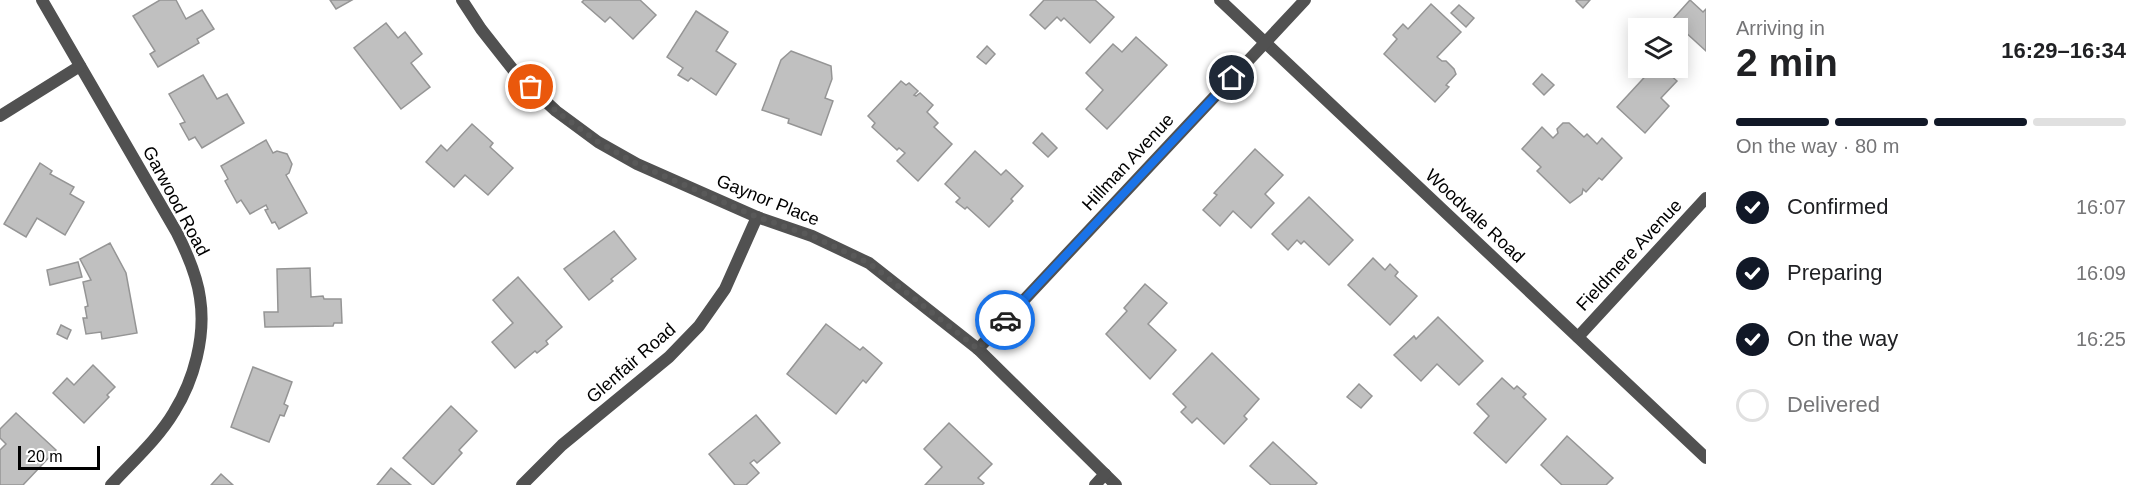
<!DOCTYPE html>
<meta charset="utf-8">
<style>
body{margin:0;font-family:Helvetica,sans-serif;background:#f2f2f2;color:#202124;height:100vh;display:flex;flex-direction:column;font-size:22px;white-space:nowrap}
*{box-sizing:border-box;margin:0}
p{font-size:20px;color:#757577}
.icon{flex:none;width:33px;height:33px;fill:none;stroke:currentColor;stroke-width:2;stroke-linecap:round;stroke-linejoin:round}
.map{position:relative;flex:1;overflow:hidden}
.sheet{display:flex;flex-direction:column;background:#fff;width:450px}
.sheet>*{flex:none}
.fabs{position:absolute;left:1628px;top:18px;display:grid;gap:12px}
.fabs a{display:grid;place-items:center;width:60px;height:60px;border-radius:0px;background:#fff;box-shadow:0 3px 15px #0003;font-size:30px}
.scale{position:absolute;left:18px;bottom:15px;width:82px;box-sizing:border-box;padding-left:6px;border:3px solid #000;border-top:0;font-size:16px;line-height:21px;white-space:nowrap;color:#000;-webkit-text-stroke:4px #fff;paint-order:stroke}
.pin{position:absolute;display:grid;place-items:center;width:51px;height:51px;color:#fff;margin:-26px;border:3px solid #fff;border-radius:50%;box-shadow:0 2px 6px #0007}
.courier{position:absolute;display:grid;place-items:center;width:60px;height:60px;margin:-30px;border:4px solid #1a73e8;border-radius:50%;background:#fff;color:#222;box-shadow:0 2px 8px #0007}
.head em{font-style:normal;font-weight:800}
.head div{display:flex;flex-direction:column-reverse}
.head{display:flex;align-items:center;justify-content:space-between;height:102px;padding:0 30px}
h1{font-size:39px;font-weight:800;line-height:45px}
.bar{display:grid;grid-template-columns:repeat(4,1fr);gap:9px 6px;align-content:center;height:72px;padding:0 30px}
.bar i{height:8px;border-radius:4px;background:#e0e0e0}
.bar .selected{background:#111827}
.bar p{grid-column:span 4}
ol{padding:0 30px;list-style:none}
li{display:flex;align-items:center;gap:18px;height:66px}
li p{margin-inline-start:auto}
li .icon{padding:6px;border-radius:50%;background:#111827;color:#fff;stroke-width:4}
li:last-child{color:#757577}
li i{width:33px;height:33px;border:3px solid #e0e0e0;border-radius:50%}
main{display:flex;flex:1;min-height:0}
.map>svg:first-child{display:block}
.building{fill:#c0c0c0;stroke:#959595;stroke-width:1.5}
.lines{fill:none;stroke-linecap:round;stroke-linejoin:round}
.street{stroke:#515151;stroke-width:12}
.done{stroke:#595959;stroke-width:6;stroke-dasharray:0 10.8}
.route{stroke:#1a73e8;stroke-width:8}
.labels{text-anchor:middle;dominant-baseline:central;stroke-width:4.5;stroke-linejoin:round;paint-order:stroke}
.street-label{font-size:18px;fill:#000;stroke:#fff}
</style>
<main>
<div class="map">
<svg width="1706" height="485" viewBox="0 0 1706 485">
<rect width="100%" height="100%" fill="#fff"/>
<g class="building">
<polygon points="160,0 176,0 186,19 202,10 214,29 197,39 199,43 158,67 150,54 155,51 133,16"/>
<polygon points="330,0 352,0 336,9"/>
<polygon points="584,0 640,0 656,15 633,39 610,17 605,22 582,2"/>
<polygon points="1044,0 1095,0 1114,17 1090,43 1064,18 1061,21 1057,17 1045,29 1030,15"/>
<polygon points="1577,0 1590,0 1583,8 1576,1"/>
<polygon points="1690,0 1703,12 1706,9 1706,51 1672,20"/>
<polygon points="1431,4 1461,32 1437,57 1442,61 1446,61 1454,69 1456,74 1446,85 1449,87 1435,102 1384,54 1397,39 1393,35 1403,24 1408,29"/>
<polygon points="1459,5 1474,18 1466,27 1451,13"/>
<polygon points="696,11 728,32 716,51 736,64 716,95 691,78 688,81 678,75 683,68 667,57"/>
<polygon points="386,23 398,38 405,32 422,54 411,63 430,87 401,109 354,48"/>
<polygon points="1136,37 1167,65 1107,129 1086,109 1103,90 1086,73 1113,44 1122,52"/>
<polygon points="987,46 995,54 986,64 977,57"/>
<polygon points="791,51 831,66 832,79 825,98 833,101 821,135 788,123 789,119 762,110 781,60"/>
<polygon points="1653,68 1662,68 1677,81 1661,98 1669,106 1645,133 1617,107"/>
<polygon points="1542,74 1554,85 1544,95 1533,84"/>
<polygon points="203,75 217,99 227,94 244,123 202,148 195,137 189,140 180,124 185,122 169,94"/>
<polygon points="901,81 906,85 909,83 918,91 914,95 916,96 920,93 933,105 927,112 938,123 934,127 952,144 918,181 897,161 905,153 899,148 897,150 872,127 875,123 868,116"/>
<polygon points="1563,123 1569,123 1584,137 1587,134 1597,144 1602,138 1622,158 1602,180 1599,178 1586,192 1583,189 1582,194 1570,203 1537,171 1541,167 1522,149 1542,127 1553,138 1558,133 1557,129"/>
<polygon points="472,124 493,143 490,147 513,168 488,195 465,175 454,187 426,162 441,145 447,151"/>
<polygon points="1042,133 1057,148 1048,157 1033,143"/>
<polygon points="266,140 273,153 277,151 287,154 292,164 289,173 286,175 307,213 279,229 275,222 272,223 265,210 268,209 266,205 250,214 241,200 237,203 225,181 228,179 221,166"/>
<polygon points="1255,149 1283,175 1265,194 1274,203 1251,228 1233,211 1220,226 1203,210 1217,195 1214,193"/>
<polygon points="975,151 1001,175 1006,170 1023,186 1011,199 1013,201 989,227 967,207 965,209 956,202 960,198 945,184"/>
<polygon points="40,163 52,171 50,174 74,187 70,194 84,202 65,235 37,218 26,237 4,224"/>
<polygon points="1309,197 1353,240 1329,265 1304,241 1301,244 1297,240 1288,250 1272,234"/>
<polygon points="614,231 636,259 611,279 613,281 589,300 564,269"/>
<polygon points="110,243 126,273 137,333 102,339 101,332 86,334 83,318 87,318 85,307 88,306 83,282 91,280 80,259"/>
<polygon points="1373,258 1385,270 1390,264 1398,272 1395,276 1417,296 1390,325 1348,285"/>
<polygon points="78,262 82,277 50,285 47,270"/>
<polygon points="310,268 311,297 323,296 324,299 341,299 342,323 334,323 333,326 265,327 264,312 278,312 277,269"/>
<polygon points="518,277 562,327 546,341 548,344 537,353 535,351 515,368 492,342 513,323 493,300"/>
<polygon points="1145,284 1167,303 1148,324 1176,350 1150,379 1106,334 1127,311 1124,308"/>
<polygon points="1438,317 1483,361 1459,385 1437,364 1421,381 1394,355 1414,336 1416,339"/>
<polygon points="826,324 860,350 863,347 882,363 866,383 863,380 836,414 787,374"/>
<polygon points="61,325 71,330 67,339 57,334"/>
<polygon points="1212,353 1259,399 1244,416 1247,419 1224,444 1197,418 1192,423 1181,412 1186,407 1173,394"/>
<polygon points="93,365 115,387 107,395 109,397 84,423 53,393 67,378 74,385"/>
<polygon points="253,367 292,382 284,404 288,406 284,416 280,415 269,442 231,427"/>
<polygon points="1502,378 1514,389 1517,386 1526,394 1523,397 1546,419 1506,463 1474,433 1489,416 1477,404"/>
<polygon points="1359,384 1372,396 1361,408 1347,397"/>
<polygon points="451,406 477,431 459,450 462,453 433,485 403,458"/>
<polygon points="16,413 56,450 23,485 0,485 0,450 6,444 0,438 0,429"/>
<polygon points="756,415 780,443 757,463 754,460 750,463 759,473 746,485 735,485 709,454"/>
<polygon points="949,423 992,464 978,478 984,483 982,485 925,485 942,467 924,449"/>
<polygon points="1567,436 1613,478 1606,485 1562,485 1541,465"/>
<polygon points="1273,442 1317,483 1315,485 1271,485 1250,466"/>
<polygon points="391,468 411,485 377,485"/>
<polygon points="221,474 233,485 211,485"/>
</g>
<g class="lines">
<g class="street">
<path d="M42 0 177 233C187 253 197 275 200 298 206 336 194 380 174 412 158 439 132 462 111 485"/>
<polyline points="462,0 481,29 518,76 556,111 598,142 637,164 757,217 812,236 869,263 978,349 1116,485"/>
<polyline points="1220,0 1706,458"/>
<polyline points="0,116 80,66"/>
<polyline points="1578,337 1706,198"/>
<polyline points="978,349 1305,0"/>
<polyline points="522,485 562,445 669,357 699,326 725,289 757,217"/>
<polyline points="1095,485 1105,474"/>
</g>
</g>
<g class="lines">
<polyline class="done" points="531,87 556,111 598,142 637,164 757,217 812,236 869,263 978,349 1005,320"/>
<polyline class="route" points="1005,320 1232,78"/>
</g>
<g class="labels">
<g class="street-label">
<text transform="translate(1128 162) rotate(-47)">Hillman Avenue</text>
<text transform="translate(768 200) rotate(22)">Gaynor Place</text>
<text transform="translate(176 201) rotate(62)">Garwood Road</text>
<text transform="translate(1475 216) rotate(43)">Woodvale Road</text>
<text transform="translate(1629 255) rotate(-47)">Fieldmere Avenue</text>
<text transform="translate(631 363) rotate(-41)">Glenfair Road</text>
</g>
</g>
</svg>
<div class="fabs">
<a><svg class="icon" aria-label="layers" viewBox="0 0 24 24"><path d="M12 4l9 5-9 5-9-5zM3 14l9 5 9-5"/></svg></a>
</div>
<div class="scale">20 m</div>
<div class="pin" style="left:531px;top:87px;background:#ea580c"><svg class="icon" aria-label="bag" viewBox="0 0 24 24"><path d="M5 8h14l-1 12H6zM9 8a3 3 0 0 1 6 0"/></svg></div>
<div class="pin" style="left:1232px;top:78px;background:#1f2937"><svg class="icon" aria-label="home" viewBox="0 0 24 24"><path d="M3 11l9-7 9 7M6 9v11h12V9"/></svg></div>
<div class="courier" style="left:1005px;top:320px"><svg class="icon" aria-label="car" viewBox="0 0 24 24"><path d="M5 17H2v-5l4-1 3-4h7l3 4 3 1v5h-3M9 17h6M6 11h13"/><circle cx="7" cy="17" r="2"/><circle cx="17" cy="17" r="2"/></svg></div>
</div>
<section class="sheet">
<div class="head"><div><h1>2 min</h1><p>Arriving in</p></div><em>16:29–16:34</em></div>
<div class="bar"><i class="selected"></i><i class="selected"></i><i class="selected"></i><i></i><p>On the way · 80 m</p></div>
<ol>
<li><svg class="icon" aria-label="check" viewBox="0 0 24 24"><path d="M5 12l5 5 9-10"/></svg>Confirmed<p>16:07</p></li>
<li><svg class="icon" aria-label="check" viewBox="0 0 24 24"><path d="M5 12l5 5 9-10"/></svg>Preparing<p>16:09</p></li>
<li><svg class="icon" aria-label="check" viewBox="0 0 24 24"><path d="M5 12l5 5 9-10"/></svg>On the way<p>16:25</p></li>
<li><i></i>Delivered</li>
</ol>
</section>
</main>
